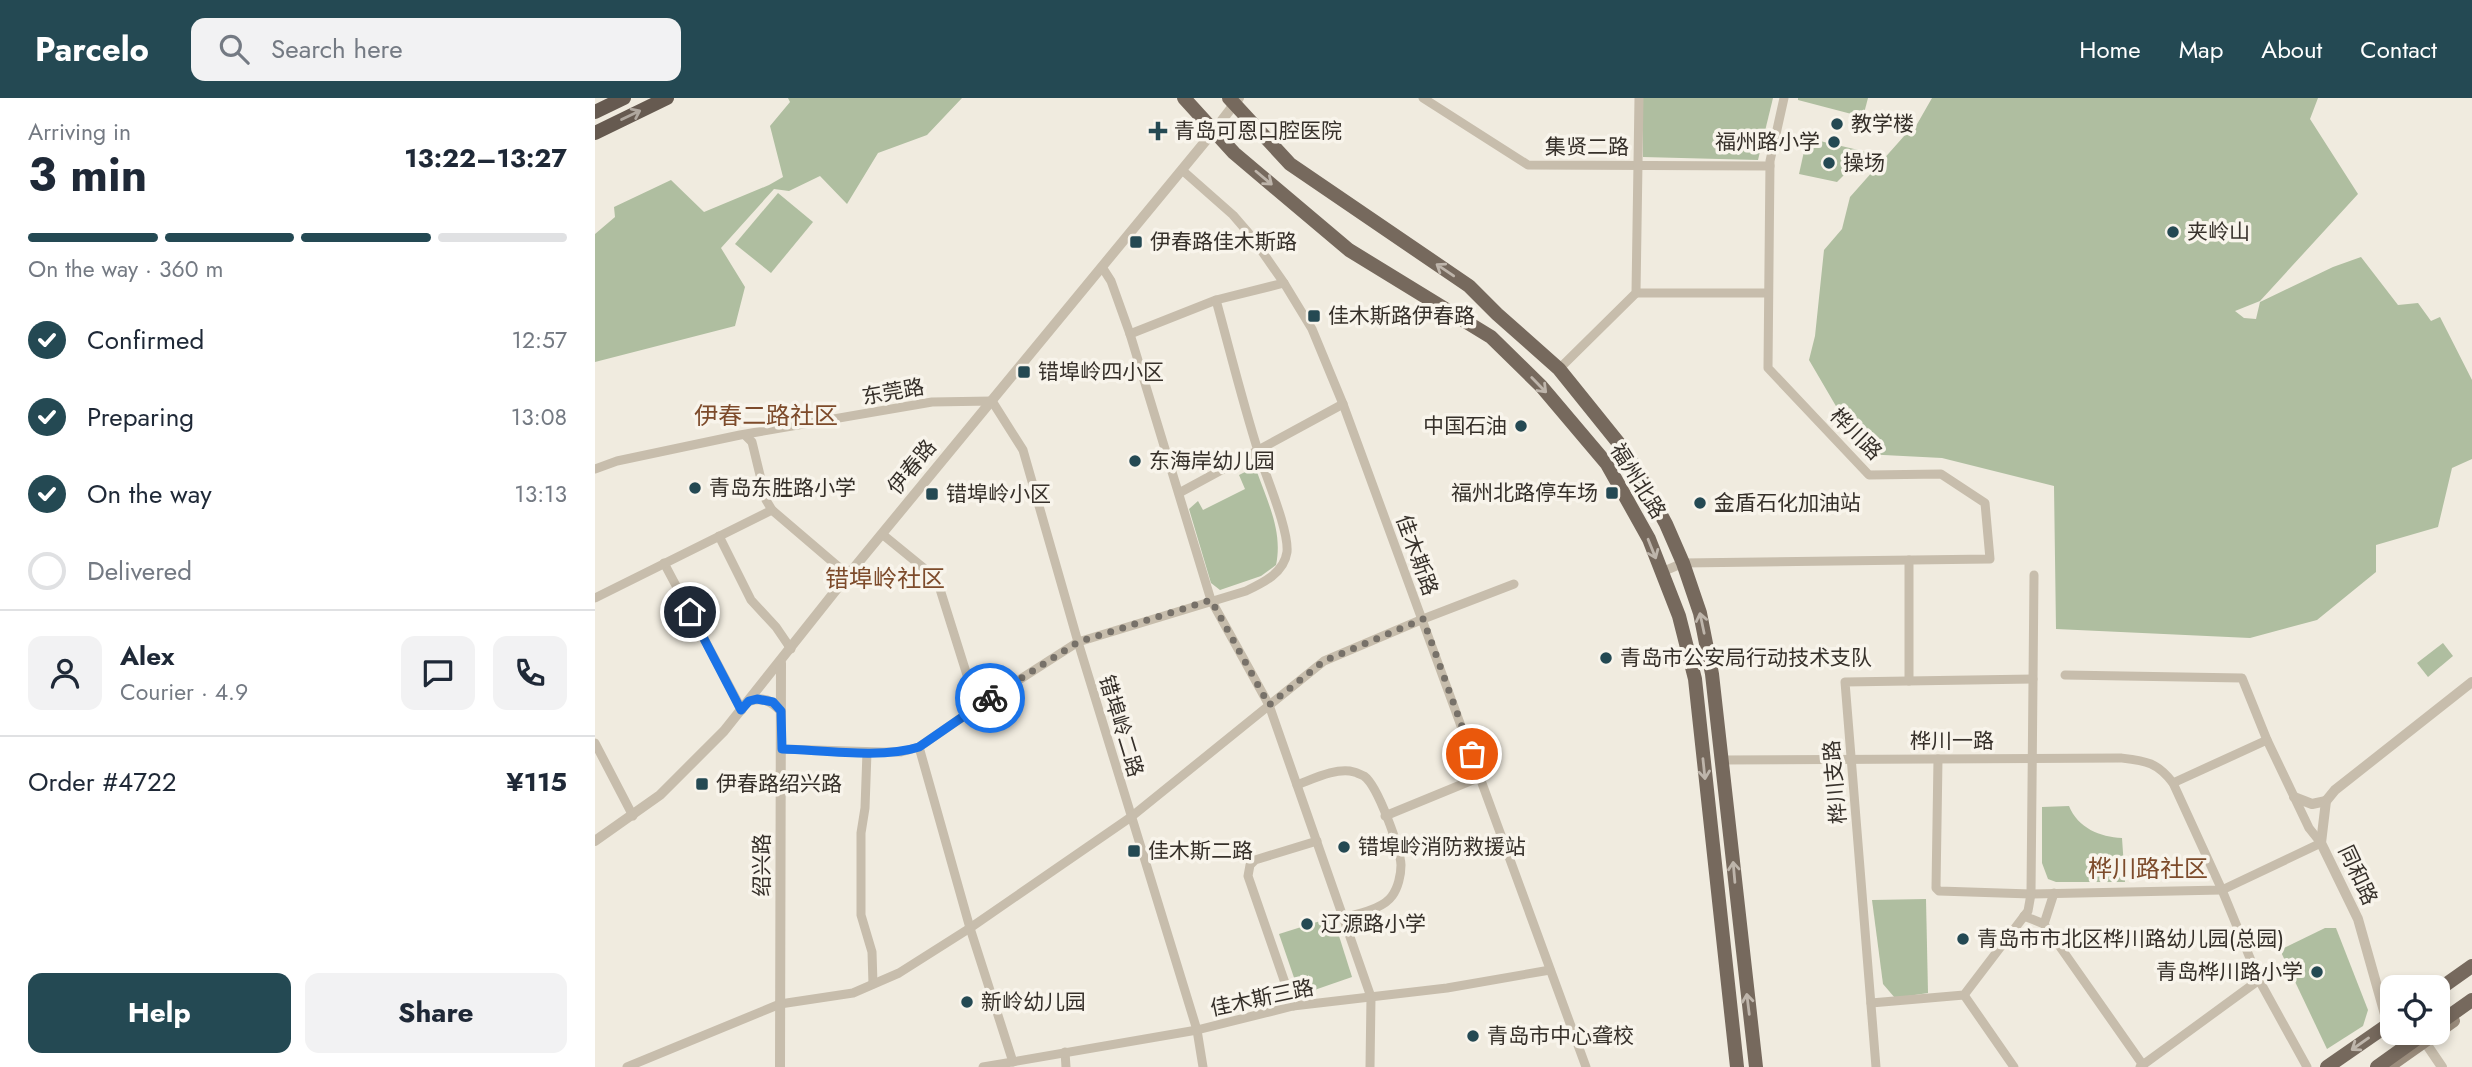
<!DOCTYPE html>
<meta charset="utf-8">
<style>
body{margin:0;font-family:Jost,"Noto Sans SC",sans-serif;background:#f2f2f3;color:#1f2937;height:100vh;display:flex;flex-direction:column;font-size:26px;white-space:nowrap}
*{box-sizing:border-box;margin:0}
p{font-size:23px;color:#747a83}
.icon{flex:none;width:38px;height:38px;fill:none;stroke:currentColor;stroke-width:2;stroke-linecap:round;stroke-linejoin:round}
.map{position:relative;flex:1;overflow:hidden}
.drawer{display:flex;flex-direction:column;background:#fff;width:595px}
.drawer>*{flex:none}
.fabs{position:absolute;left:1785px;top:877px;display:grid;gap:14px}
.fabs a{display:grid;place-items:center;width:70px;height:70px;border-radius:14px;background:#fff;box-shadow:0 4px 10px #0003;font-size:35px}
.pin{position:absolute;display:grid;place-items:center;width:60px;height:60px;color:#fff;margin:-30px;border:4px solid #fff;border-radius:50%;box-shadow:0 2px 7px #0007}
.courier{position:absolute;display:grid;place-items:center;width:70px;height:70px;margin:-35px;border:5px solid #1a73e8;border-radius:50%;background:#fff;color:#222;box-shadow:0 2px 9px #0007}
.headline em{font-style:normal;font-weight:700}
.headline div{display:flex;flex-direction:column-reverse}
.headline{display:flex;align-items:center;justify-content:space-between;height:119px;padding:0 28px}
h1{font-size:46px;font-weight:700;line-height:52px}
.bar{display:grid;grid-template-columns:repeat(4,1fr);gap:10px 7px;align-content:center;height:84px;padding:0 28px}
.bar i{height:9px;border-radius:5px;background:#e0e1e3}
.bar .current{background:#244953}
.bar p{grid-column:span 4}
.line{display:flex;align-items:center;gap:18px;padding:0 28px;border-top:2px solid #e0e1e3}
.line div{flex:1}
.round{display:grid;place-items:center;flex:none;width:74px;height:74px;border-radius:14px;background:#f2f2f3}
ol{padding:0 28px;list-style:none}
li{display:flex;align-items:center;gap:21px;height:77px}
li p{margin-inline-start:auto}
li .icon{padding:7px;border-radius:50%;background:#244953;color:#fff;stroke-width:4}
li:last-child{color:#747a83}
li i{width:38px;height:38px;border:4px solid #e0e1e3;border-radius:50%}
.action{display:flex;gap:14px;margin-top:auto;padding:14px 28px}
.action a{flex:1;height:80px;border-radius:14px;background:#244953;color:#fff;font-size:28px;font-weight:700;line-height:80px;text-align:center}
.action a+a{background:#f2f2f3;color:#1f2937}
header{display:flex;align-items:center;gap:42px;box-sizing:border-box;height:98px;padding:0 35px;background:#244953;color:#fff}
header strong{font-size:33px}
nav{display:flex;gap:38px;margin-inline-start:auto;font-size:24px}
.search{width:490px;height:63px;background:#f2f2f3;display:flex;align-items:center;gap:18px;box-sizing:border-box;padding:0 24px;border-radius:14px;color:#747a83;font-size:26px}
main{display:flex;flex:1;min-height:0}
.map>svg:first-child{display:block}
.green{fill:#afbea0}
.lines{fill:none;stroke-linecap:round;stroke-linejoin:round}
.minor{stroke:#c7bdac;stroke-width:9}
.tertiary{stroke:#c7bdac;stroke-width:10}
.secondary{stroke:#9b8d7d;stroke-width:12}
.primary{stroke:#76695d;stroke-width:14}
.trunk{stroke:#665a50;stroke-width:14}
.oneway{stroke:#afa79e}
.oneway2{stroke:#beb5ab}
.done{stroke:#777169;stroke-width:7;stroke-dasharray:0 12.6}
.route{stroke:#1a73e8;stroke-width:9}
.poi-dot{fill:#244953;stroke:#f8f4eb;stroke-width:2.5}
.labels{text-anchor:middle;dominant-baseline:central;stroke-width:7;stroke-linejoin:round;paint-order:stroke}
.poi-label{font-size:21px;fill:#36302a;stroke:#f8f4eb;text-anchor:start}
.street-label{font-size:21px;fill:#36302a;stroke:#f8f4eb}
.quarter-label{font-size:24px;fill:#7d4b2b;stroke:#f8f4eb}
</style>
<header>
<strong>Parcelo</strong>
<div class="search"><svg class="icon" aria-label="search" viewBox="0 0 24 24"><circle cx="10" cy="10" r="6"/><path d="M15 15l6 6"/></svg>Search here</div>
<nav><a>Home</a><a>Map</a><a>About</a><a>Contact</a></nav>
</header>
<main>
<section class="drawer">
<div class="headline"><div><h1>3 min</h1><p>Arriving in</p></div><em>13:22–13:27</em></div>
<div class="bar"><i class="current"></i><i class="current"></i><i class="current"></i><i></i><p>On the way · 360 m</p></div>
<ol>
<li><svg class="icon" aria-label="check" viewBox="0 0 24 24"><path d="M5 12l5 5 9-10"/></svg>Confirmed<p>12:57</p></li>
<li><svg class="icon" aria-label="check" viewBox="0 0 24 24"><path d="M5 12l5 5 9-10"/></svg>Preparing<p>13:08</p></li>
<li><svg class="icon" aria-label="check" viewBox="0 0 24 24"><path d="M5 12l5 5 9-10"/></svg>On the way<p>13:13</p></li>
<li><i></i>Delivered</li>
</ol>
<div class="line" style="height:126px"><a class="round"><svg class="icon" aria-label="person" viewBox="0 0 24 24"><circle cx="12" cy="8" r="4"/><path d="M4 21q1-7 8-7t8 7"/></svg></a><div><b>Alex</b><p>Courier · 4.9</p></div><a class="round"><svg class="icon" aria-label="chat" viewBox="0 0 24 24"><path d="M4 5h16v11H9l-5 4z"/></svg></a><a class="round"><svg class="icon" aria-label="phone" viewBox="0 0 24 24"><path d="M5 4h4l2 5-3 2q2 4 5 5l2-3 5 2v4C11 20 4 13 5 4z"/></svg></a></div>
<div class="line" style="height:91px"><div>Order #4722</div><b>¥115</b></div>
<div class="action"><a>Help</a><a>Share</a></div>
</section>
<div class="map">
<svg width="1877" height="969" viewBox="0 0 1877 969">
<rect width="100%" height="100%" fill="#f0ebdf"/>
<g class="green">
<polygon points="193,0 367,0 332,37 283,55 252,106 225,78 194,93 179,91 126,150 150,189 140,228 0,264 0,136 20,119 19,109 76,82 109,114 174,87 188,79 175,28 195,4"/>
<polygon points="1048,0 1178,0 1163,62 1048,59"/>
<polygon points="1203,0 1273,0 1268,19 1203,2"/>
<polygon points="1337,0 1723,0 1715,21 1763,96 1665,203 1640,213 1649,220 1661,221 1665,204 1738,169 1766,159 1803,207 1823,205 1836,223 1845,219 1877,282 1877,361 1857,370 1843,429 1781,447 1781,474 1722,522 1655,540 1461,531 1459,388 1347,360 1269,356 1214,262 1220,238 1229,152 1247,131 1255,99 1310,37 1317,35"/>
<polygon points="1212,40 1272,54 1242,84 1204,76"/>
<polygon points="183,95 218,124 176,175 140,146"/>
<path d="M656 371 662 374C673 405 688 434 681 467L666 478 625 492 616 485 594 411 603 403 608 412 650 391 644 377Z"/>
<polygon points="1848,545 1858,558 1833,579 1822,565"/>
<path d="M1474 708C1483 730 1505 739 1527 740L1530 784H1461L1453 781 1447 765V709Z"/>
<polygon points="1331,801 1333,895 1300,900 1288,886 1277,802"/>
<polygon points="738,819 757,879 705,897 684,836"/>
<polygon points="1730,830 1741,830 1773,912 1768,928 1732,951 1685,852"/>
</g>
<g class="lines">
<g class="minor">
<polyline points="828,0 933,67 1175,68"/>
<polyline points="587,72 638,117 657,139 689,185 717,231 748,306 991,969"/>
<polyline points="507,169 516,183 535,236 616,502 674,607 776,899 775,969"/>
<polyline points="1041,195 1173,195"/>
<polyline points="535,236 621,202 689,185"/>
<polyline points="964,271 1041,195 1044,0"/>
<polyline points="151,338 157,344 171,402 177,412 253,477"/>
<polyline points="0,371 22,363 145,337 337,304 397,303 428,352 483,544 602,932 608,969"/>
<polyline points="584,395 748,306"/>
<polyline points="287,436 336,476 344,488 382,609"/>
<polyline points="124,438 156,502 181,529 196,551"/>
<polyline points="69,465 147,612"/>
<polyline points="1067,474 1088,465 1395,461 1390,405 1346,376 1274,377 1173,270 1175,63 1189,0"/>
<polyline points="0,500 177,412"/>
<polyline points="1470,577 1647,580 1672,642"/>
<polyline points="1314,583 1314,462"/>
<polyline points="0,645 38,718"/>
<polyline points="324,649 375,830 418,964"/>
<path d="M186 651 287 654H306L324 649 382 609 483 544 651 493C668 485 689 475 692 454 694 432 671 379 664 356 648 306 635 253 621 202"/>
<polyline points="272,654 270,710 266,735 266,817 277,854 278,886"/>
<polyline points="1343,661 1341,790 1344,793 1436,796 1627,792 1726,745 1714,730 1672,642 1578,685"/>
<path d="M1128 662 1526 660C1551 663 1562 664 1578 685L1627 792 1664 882 1712 969"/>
<path d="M702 687C718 681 742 669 759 674 760 674 769 678 769 678 783 688 805 750 806 767 806 777 803 790 797 798 788 811 764 815 749 820"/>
<polyline points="790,718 885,679"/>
<polyline points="1429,818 1449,826 1548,967"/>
<polyline points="1449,826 1459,795"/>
<polyline points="1369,897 1419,969"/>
<polyline points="1276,905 1369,897 1433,813 1436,796 1439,477"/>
<polyline points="698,908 653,778 655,767 660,762 722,743"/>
<polyline points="470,954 471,969"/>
<polyline points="32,969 185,906 258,895 304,875 375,830 536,719 729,563 828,521 919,486"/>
<polyline points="388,969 602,932 698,908 852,890 955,872"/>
<polyline points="1281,969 1250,584 1438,581"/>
<polyline points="1545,969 1664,882"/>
</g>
<g class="tertiary">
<path d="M154 603C168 599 176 602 186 613"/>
<polyline points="1699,699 1717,706 1731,703"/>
<polyline points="0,743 65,697 129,633 253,477 618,34 644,0"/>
<polyline points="1793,927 1763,821 1726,745 1731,703 1740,692 1877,584"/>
<polyline points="1830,944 1847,969"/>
<polyline points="185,969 186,565"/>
</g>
<polyline class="secondary" points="1794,969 1859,923"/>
<g class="primary">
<polyline points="589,0 639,55 754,152 896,239 946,288 1012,366 1054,441 1084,518 1100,581 1142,969"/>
<polyline points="634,0 695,66 874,188 902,216 964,271 1034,358 1071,426 1088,465 1105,515 1117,576 1161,969"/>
<polyline points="1843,892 1877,868"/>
<polyline points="1843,926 1877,902"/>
<polyline points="1732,969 1797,924"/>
<polyline points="1782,969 1831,934"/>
</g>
<g class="trunk">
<polyline points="0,14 29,0"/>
<polyline points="0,35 72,0"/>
</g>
</g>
<defs><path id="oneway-shaft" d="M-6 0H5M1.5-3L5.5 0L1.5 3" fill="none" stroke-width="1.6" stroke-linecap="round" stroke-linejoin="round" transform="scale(1.75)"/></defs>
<use class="oneway" href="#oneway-shaft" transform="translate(36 17) rotate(-26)"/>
<g class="oneway2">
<use href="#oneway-shaft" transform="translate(669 80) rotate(40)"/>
<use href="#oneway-shaft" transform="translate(850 172) rotate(-146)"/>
<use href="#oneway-shaft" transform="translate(944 287) rotate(46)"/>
<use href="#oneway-shaft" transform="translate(1057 451) rotate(68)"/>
<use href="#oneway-shaft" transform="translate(1107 525) rotate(-102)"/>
<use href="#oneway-shaft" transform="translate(1109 671) rotate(84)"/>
<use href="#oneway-shaft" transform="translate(1139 774) rotate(-95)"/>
<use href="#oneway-shaft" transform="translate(1153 906) rotate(-97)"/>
<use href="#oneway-shaft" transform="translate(1765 946) rotate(145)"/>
</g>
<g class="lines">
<polyline class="done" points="395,600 483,544 616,502 674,607 729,563 828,521 877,656"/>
<path class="route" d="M95 514 146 612 154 603 162 601 178 604 186 613 187 651C226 652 287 661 324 649L395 600"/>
</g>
<g class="poi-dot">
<circle cx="1242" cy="26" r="7"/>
<path d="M559.5 22.5h7v7h7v7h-7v7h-7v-7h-7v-7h7z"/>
<circle cx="1239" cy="44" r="7"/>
<circle cx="1234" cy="65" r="7"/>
<circle cx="1578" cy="134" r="7"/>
<rect x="534" y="137" width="14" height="14" rx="3.5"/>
<rect x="712" y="211" width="14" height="14" rx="3.5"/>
<rect x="422" y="267" width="14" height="14" rx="3.5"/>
<circle cx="926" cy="328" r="7"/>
<circle cx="540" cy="363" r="7"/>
<circle cx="100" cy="390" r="7"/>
<rect x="1010" y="388" width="14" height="14" rx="3.5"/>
<rect x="330" y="389" width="14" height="14" rx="3.5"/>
<circle cx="1105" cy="405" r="7"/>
<circle cx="1011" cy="560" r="7"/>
<rect x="100" y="679" width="14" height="14" rx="3.5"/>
<circle cx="749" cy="749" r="7"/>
<rect x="532" y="746" width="14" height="14" rx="3.5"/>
<circle cx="712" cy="826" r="7"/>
<circle cx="1368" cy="841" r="7"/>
<circle cx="1722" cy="874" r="7"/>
<circle cx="372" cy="904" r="7"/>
<circle cx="878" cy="938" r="7"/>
</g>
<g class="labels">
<g class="poi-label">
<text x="1256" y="26">教学楼</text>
<text x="579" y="33">青岛可恩口腔医院</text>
<text x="1225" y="44" text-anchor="end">福州路小学</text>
<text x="1248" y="65">操场</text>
<text x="1592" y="134">夹岭山</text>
<text x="555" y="144">伊春路佳木斯路</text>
<text x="733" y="218">佳木斯路伊春路</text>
<text x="443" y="274">错埠岭四小区</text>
<text x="912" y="328" text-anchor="end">中国石油</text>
<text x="554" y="363">东海岸幼儿园</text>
<text x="114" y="390">青岛东胜路小学</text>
<text x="1003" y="395" text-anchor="end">福州北路停车场</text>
<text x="351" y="396">错埠岭小区</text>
<text x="1119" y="405">金盾石化加油站</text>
<text x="1025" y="560">青岛市公安局行动技术支队</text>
<text x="121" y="686">伊春路绍兴路</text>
<text x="763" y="749">错埠岭消防救援站</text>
<text x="553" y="753">佳木斯二路</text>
<text x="726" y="826">辽源路小学</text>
<text x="1382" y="841">青岛市市北区桦川路幼儿园(总园)</text>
<text x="1708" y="874" text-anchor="end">青岛桦川路小学</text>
<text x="386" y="904">新岭幼儿园</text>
<text x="892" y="938">青岛市中心聋校</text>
</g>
<g class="street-label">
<text x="992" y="49">集贤二路</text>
<text transform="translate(298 294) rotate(-10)">东莞路</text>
<text transform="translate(1261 336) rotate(45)">桦川路</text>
<text transform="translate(317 369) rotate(-51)">伊春路</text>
<text transform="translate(1043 383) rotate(58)">福州北路</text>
<text transform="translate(822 457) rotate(70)">佳木斯路</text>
<text transform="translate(526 628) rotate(73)">错埠岭二路</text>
<text x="1357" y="643">桦川一路</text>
<text transform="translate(1240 684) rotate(-95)">桦川支路</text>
<text transform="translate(167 767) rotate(-90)">绍兴路</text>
<text transform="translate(1763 777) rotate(65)">同和路</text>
<text transform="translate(667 900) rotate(-12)">佳木斯三路</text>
</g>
<g class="quarter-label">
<text x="171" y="317">伊春二路社区</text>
<text x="290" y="480">错埠岭社区</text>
<text x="1553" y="770">桦川路社区</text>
</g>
</g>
</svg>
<div class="fabs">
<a><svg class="icon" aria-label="locate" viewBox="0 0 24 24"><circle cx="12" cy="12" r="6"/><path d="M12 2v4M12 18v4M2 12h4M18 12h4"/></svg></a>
</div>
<div class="pin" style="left:877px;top:656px;background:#ea580c"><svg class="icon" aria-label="bag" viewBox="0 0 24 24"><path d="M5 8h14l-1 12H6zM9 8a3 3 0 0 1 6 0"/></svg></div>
<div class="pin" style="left:95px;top:514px;background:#1f2937"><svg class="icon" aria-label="home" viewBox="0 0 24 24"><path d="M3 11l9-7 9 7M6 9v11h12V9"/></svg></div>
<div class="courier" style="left:395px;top:600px"><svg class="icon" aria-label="bike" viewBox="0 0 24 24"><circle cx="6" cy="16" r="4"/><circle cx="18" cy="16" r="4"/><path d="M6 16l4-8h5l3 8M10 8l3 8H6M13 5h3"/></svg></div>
</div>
</main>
